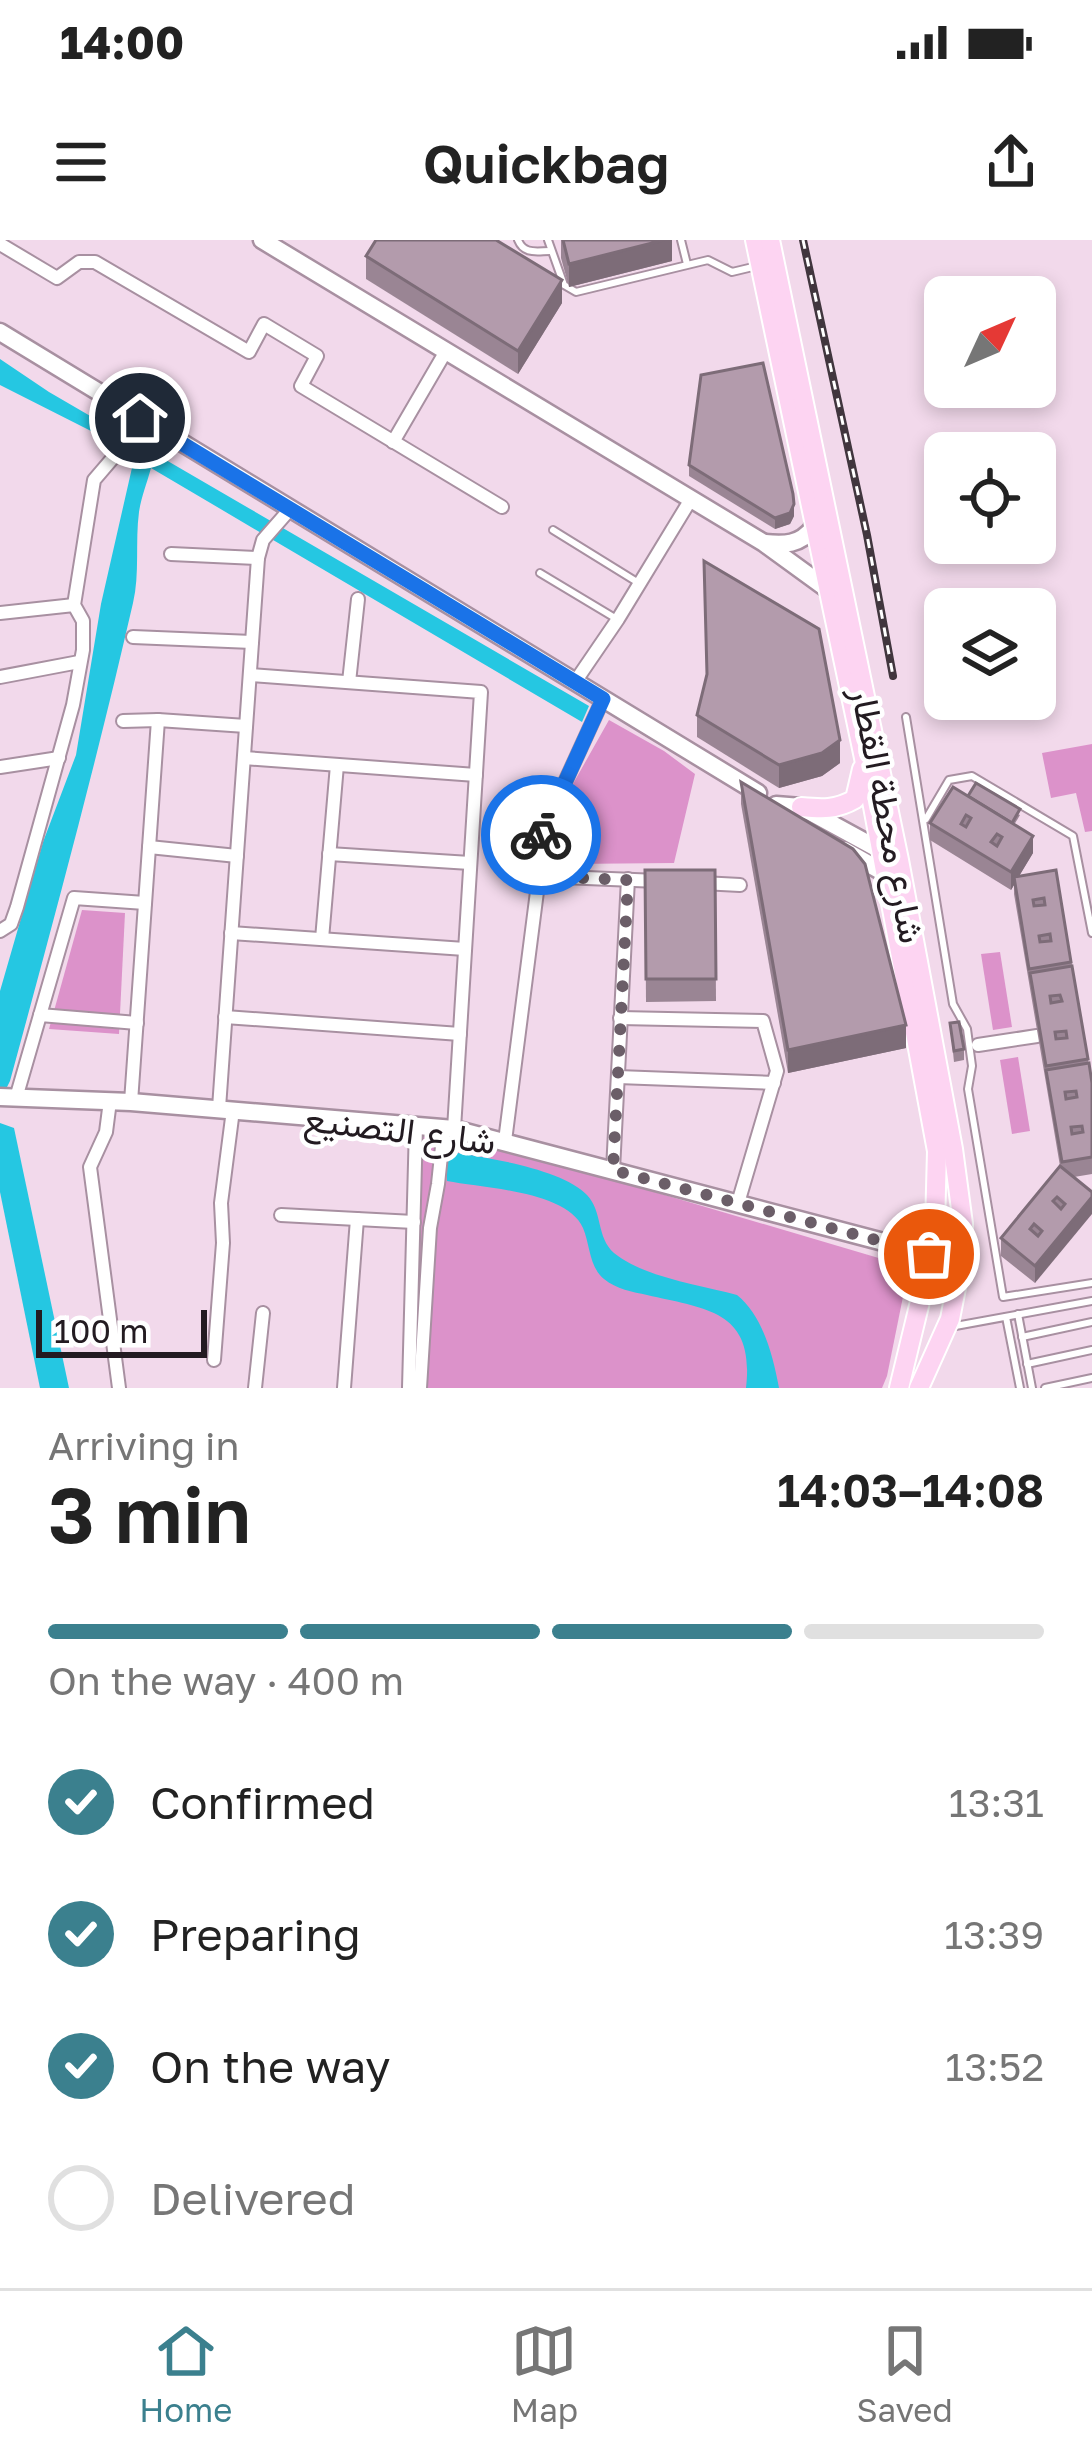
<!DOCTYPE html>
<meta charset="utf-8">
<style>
body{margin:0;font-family:"Golos Text",Vazirmatn,sans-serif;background:#f2f2f2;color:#222;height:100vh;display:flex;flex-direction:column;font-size:45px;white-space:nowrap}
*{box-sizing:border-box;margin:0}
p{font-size:39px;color:#767676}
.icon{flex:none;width:66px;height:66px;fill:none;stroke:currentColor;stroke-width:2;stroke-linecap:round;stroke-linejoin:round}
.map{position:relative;height:1148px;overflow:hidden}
.sheet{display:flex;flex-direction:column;background:#fff;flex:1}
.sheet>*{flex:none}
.needle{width:78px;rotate:46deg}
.controls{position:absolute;left:924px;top:36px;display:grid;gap:24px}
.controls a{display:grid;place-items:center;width:132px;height:132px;border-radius:18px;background:#fff;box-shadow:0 6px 18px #0003;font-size:60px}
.scale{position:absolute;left:36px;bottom:30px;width:171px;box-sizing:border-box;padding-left:12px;border:6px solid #231b21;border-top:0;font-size:33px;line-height:42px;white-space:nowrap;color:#231b21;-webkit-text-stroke:9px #fff;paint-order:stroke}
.pin{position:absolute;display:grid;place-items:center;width:102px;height:102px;color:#fff;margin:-51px;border:6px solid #fff;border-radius:50%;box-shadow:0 3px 12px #0007}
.courier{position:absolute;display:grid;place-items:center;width:120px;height:120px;margin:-60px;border:9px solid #1a73e8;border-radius:50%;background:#fff;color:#222;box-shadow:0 3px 15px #0007}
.summary em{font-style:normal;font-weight:600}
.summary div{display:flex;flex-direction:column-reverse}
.summary{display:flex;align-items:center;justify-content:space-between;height:204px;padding:0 48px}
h1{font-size:78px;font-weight:600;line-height:90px}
.bar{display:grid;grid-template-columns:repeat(4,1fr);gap:18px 12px;align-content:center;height:144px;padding:0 48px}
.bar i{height:15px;border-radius:9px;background:#e0e0e0}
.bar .current{background:#3b808e}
.bar p{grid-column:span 4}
ol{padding:0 48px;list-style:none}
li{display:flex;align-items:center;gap:36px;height:132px}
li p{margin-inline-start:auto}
li .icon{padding:12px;border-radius:50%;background:#3b808e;color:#fff;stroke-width:4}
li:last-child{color:#767676}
li i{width:66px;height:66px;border:6px solid #e0e0e0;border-radius:50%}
.status{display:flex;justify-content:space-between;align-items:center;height:84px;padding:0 60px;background:#fff;direction:ltr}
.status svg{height:33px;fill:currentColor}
header{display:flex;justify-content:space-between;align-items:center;height:156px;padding:0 48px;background:#fff;font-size:54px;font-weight:600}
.tabs{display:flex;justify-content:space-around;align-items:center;height:168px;border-top:3px solid #e0e0e0;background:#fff;font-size:33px;color:#767676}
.tabs a{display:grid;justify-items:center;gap:6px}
.tabs .current{color:#3b808e}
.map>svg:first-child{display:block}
.green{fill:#dc92ca}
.water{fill:#25c7e2}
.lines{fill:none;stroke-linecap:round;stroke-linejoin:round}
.lane-casing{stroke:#a890a1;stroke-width:10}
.street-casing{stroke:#a890a1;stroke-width:16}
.secondary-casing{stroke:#a890a1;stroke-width:21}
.primary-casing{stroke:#fff;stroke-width:22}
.lane{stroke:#fff;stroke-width:6}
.street{stroke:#fff;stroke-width:12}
.secondary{stroke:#fff;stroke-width:16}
.primary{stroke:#fdd4f2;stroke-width:18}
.rail-casing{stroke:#41363e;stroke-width:8}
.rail{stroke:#fff;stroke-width:3;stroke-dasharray:9;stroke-linecap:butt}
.wall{fill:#9a8594}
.shaded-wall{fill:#7d6c78}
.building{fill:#b39bac;stroke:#7d6c78;stroke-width:3;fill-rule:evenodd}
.done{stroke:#6b5e68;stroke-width:12;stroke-dasharray:0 21.6}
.route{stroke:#1a73e8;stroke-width:15}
.labels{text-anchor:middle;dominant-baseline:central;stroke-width:9;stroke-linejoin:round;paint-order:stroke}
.street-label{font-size:36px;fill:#231b21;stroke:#fff}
</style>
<div class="status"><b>14:00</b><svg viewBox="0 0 49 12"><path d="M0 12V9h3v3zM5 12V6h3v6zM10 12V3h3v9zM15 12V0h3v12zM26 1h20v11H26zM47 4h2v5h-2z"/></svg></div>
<header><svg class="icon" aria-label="menu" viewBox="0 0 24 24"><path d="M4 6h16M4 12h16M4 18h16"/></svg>Quickbag<svg class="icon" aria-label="share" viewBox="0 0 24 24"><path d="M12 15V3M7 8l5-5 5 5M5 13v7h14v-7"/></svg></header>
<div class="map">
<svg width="1092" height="1148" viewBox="0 0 1092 1148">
<rect width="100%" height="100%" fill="#f2d9eb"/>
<g class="green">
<polygon points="609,480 664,511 695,534 674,623 569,624 569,600 565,578 556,574"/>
<polygon points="1092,504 1092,591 1085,592 1076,553 1051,558 1042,513"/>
<polygon points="82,670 125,673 119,794 49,789"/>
<polygon points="1000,712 1012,787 993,790 981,714"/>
<polygon points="1018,817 1030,891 1012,894 1000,820"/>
<polygon points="421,892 516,911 909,1027 887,1136 882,1148 415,1148"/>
</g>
<g class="water">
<path d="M0 119 49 152 589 466 582 482 151 228C147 243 141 258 139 272 135 302 140 334 133 363 96 524 53 683 10 841L7 847 0 849V751L43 602 76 515 101 364 134 219 91 191 0 145Z"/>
<polygon points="0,883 14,888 69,1148 40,1148 0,952"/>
<path d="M446 911C482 917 562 928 587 955 603 972 596 997 614 1013 643 1037 700 1045 737 1055 763 1076 773 1116 779 1148H746C755 1071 708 1069 647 1055 633 1052 616 1049 604 1039 589 1027 590 1004 583 988 567 951 483 948 447 941Z"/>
</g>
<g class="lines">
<g class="lane-casing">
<g id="lane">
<path d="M518 0C524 15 537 11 550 11"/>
<polyline points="548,0 564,45 576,52 708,20 732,32 757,26"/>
<polyline points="681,0 687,24"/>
<polyline points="553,290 637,342"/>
<polyline points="540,333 615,378"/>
<polyline points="906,477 953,764 967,789 972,826 968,849 1003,1057 1092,1043"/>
<polyline points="926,579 949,540 972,536 1073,596 1092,693"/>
<polyline points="1018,1074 1032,1148"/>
<polyline points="1006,1077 1020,1148"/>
<polyline points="950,1087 1092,1061"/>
<polyline points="1022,1097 1092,1082"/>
<polyline points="1027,1124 1092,1110"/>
<polyline points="1045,1148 1092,1138"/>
</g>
</g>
<g class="street-casing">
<g id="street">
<polyline points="0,4 57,38 79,22 95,22 249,112 264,84 317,116 301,146 502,267"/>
<polyline points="393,202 446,111"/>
<polyline points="171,314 258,318"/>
<polyline points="0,373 74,365"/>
<polyline points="133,397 252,402"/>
<polyline points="250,435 481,452 454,889"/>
<polyline points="0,437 79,422"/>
<polyline points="349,442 358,359"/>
<polyline points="575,442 618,379 691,259"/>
<polyline points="123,481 158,480 246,486"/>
<polyline points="244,518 476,535"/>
<polyline points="0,527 59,518"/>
<polyline points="149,607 237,616"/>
<polyline points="329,614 470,623"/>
<polyline points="539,636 658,641"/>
<polyline points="702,643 740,645"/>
<polyline points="0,691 11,684 17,667 73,465 83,410 83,381 74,365 94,240 118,212 140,178"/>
<polyline points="231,693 465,709"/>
<polyline points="322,699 337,525"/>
<polyline points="40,775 137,783"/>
<polyline points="225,777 460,794"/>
<polyline points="620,778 763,781 777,831 738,963"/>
<polyline points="978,805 1037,796"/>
<polyline points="618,837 774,843"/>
<polyline points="16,858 74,658 145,663"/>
<polyline points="110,861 106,892 90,927 119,1148"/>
<polyline points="131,862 158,480"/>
<polyline points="219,868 258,318 263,300 291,268"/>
<polyline points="505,901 539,636 535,616 539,599 603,459"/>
<polyline points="613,930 628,639"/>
<polyline points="281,975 414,982"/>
<polyline points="214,1120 223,1003 221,963 233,870"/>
<polyline points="255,1148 263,1073"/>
<polyline points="344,1148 357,979"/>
<polyline points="409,1148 416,886"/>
<polyline points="420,1148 430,988 438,944 444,888"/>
</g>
</g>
<g class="secondary-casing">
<g id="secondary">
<polyline points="262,0 764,303 830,351"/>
<polyline points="0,92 758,553"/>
<path d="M765 303C784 305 800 305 813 288L814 278"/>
<polyline points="776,565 801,567 889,615"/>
<polyline points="844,610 895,639"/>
<polyline points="0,857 131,862 454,889 929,1014"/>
</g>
</g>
<g class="primary-casing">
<g id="primary">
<polyline points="755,0 864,518 937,911 935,986 925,1041 899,1148"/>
<polyline points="770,0 899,620 953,909 963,984 963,1012 950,1079 919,1148"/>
<path d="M801 567C822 569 836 570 855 559L862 529"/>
</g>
</g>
<use href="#lane" class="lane"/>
<use href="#street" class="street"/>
<use href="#secondary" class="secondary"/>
<use href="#primary" class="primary"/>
<g class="rail-casing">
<polyline id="rail" points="803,0 867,295 893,436"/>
</g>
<use href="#rail" class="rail"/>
</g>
<g class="wall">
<polygon points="561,0 672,0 672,21 569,47 561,18"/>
<polygon points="366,16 562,63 518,134 366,39"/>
<polygon points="689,225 794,276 790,284 775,289 689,236"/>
<polygon points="697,475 840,523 822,536 779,548 697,497"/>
<polygon points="741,542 906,808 788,833 741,564"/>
<polygon points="968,556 1020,575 1014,585 1033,613 1019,636 1056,630 1092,843 1092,934 1074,937 1035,1043 1001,1016 1001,998 1060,926 1014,654 1014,645 1011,650 930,600 930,583"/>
<polygon points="645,630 715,630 716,761 646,762"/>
<polygon points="950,783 964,809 964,820 954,822"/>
</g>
<g class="shaded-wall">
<polygon points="664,0 672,0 672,21 569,47 569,24"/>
<polygon points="562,40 562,63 518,134 518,111"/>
<polygon points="794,264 794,276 790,284 775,289 775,278"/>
<polygon points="840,500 840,523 822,536 779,548 779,525"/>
<polygon points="1033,596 1033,613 1015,643 1014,637 1014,645 1011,650 1011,632"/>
<polygon points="906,785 906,808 788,833 788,810"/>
<polygon points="1092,957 1092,974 1035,1043 1035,1026"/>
</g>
<g class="building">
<polygon points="376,0 496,0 562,40 518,111 366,16"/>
<polygon points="563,0 664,0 569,24"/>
<polygon points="763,123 793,254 794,264 790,273 775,278 689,225 701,135"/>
<polygon points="704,321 819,389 840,500 822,513 779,525 697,475 707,434"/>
<polygon points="741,542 853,609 865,624 906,785 788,810"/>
<polygon points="976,543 1020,569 1012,583 968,556"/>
<path d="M953 547 1033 596 1011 632 930 583ZM966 575 971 578 966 587 961 584ZM997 594 1002 597 997 606 991 602Z"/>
<polygon points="645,630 715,630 716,739 646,739"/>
<path d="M1056 630 1071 722 1029 729 1014 637ZM1044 658 1045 665 1034 666 1033 660ZM1050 694 1051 701 1040 702 1039 696Z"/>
<path d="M1072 726 1088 819 1046 826 1030 733ZM1060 755 1062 761 1051 763 1050 756ZM1066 791 1067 798 1056 799 1055 792Z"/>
<polygon points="959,782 964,809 954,811 950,783"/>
<path d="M1089 823 1092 843V917L1062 922 1046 830ZM1076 851 1077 857 1066 859 1065 852ZM1082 886 1083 892 1072 894 1071 887Z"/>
<path d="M1060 926 1092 952V957L1035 1026 1001 998ZM1057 957 1065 964 1061 969 1053 961ZM1034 984 1042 991 1038 996 1030 989Z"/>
</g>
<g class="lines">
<polyline class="done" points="541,595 535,616 539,636 628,640 613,930 929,1014"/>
<polyline class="route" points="140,178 603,459 541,595"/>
</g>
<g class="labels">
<g class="street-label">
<text transform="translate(889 575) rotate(79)">شارع محطة القطار</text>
<text transform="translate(400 889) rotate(7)">شارع التصنيع</text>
</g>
</g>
</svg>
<div class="controls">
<a><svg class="needle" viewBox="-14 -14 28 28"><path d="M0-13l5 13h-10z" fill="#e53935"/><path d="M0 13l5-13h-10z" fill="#767676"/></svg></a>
<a><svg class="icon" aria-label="locate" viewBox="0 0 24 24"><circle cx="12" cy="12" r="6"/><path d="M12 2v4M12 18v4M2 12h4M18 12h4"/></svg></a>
<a><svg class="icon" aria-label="layers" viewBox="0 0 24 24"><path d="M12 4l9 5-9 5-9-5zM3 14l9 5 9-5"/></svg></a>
</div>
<div class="scale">100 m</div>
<div class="pin" style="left:929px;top:1014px;background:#ea580c"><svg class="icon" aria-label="bag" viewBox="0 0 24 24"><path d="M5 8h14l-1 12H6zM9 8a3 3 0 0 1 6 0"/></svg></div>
<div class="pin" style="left:140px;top:178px;background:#1f2937"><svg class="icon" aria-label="home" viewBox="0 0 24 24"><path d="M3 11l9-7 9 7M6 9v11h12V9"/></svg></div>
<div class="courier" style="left:541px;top:595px"><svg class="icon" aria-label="bike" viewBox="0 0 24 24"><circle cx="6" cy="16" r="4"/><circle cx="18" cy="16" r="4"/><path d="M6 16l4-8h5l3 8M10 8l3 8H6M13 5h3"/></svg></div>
</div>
<section class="sheet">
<div class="summary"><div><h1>3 min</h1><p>Arriving in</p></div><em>14:03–14:08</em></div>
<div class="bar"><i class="current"></i><i class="current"></i><i class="current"></i><i></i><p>On the way · 400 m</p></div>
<ol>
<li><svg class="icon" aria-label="check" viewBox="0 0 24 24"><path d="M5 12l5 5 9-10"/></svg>Confirmed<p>13:31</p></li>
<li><svg class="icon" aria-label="check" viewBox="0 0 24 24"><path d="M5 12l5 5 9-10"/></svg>Preparing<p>13:39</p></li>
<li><svg class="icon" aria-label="check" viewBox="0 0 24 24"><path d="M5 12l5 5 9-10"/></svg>On the way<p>13:52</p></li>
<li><i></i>Delivered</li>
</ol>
</section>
<nav class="tabs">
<a class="current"><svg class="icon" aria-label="home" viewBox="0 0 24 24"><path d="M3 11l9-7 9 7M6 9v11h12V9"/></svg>Home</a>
<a><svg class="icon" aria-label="map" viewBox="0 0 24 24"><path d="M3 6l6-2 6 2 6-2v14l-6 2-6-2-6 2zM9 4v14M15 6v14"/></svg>Map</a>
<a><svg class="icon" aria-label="saved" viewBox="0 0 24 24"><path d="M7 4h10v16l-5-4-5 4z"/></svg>Saved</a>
</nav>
